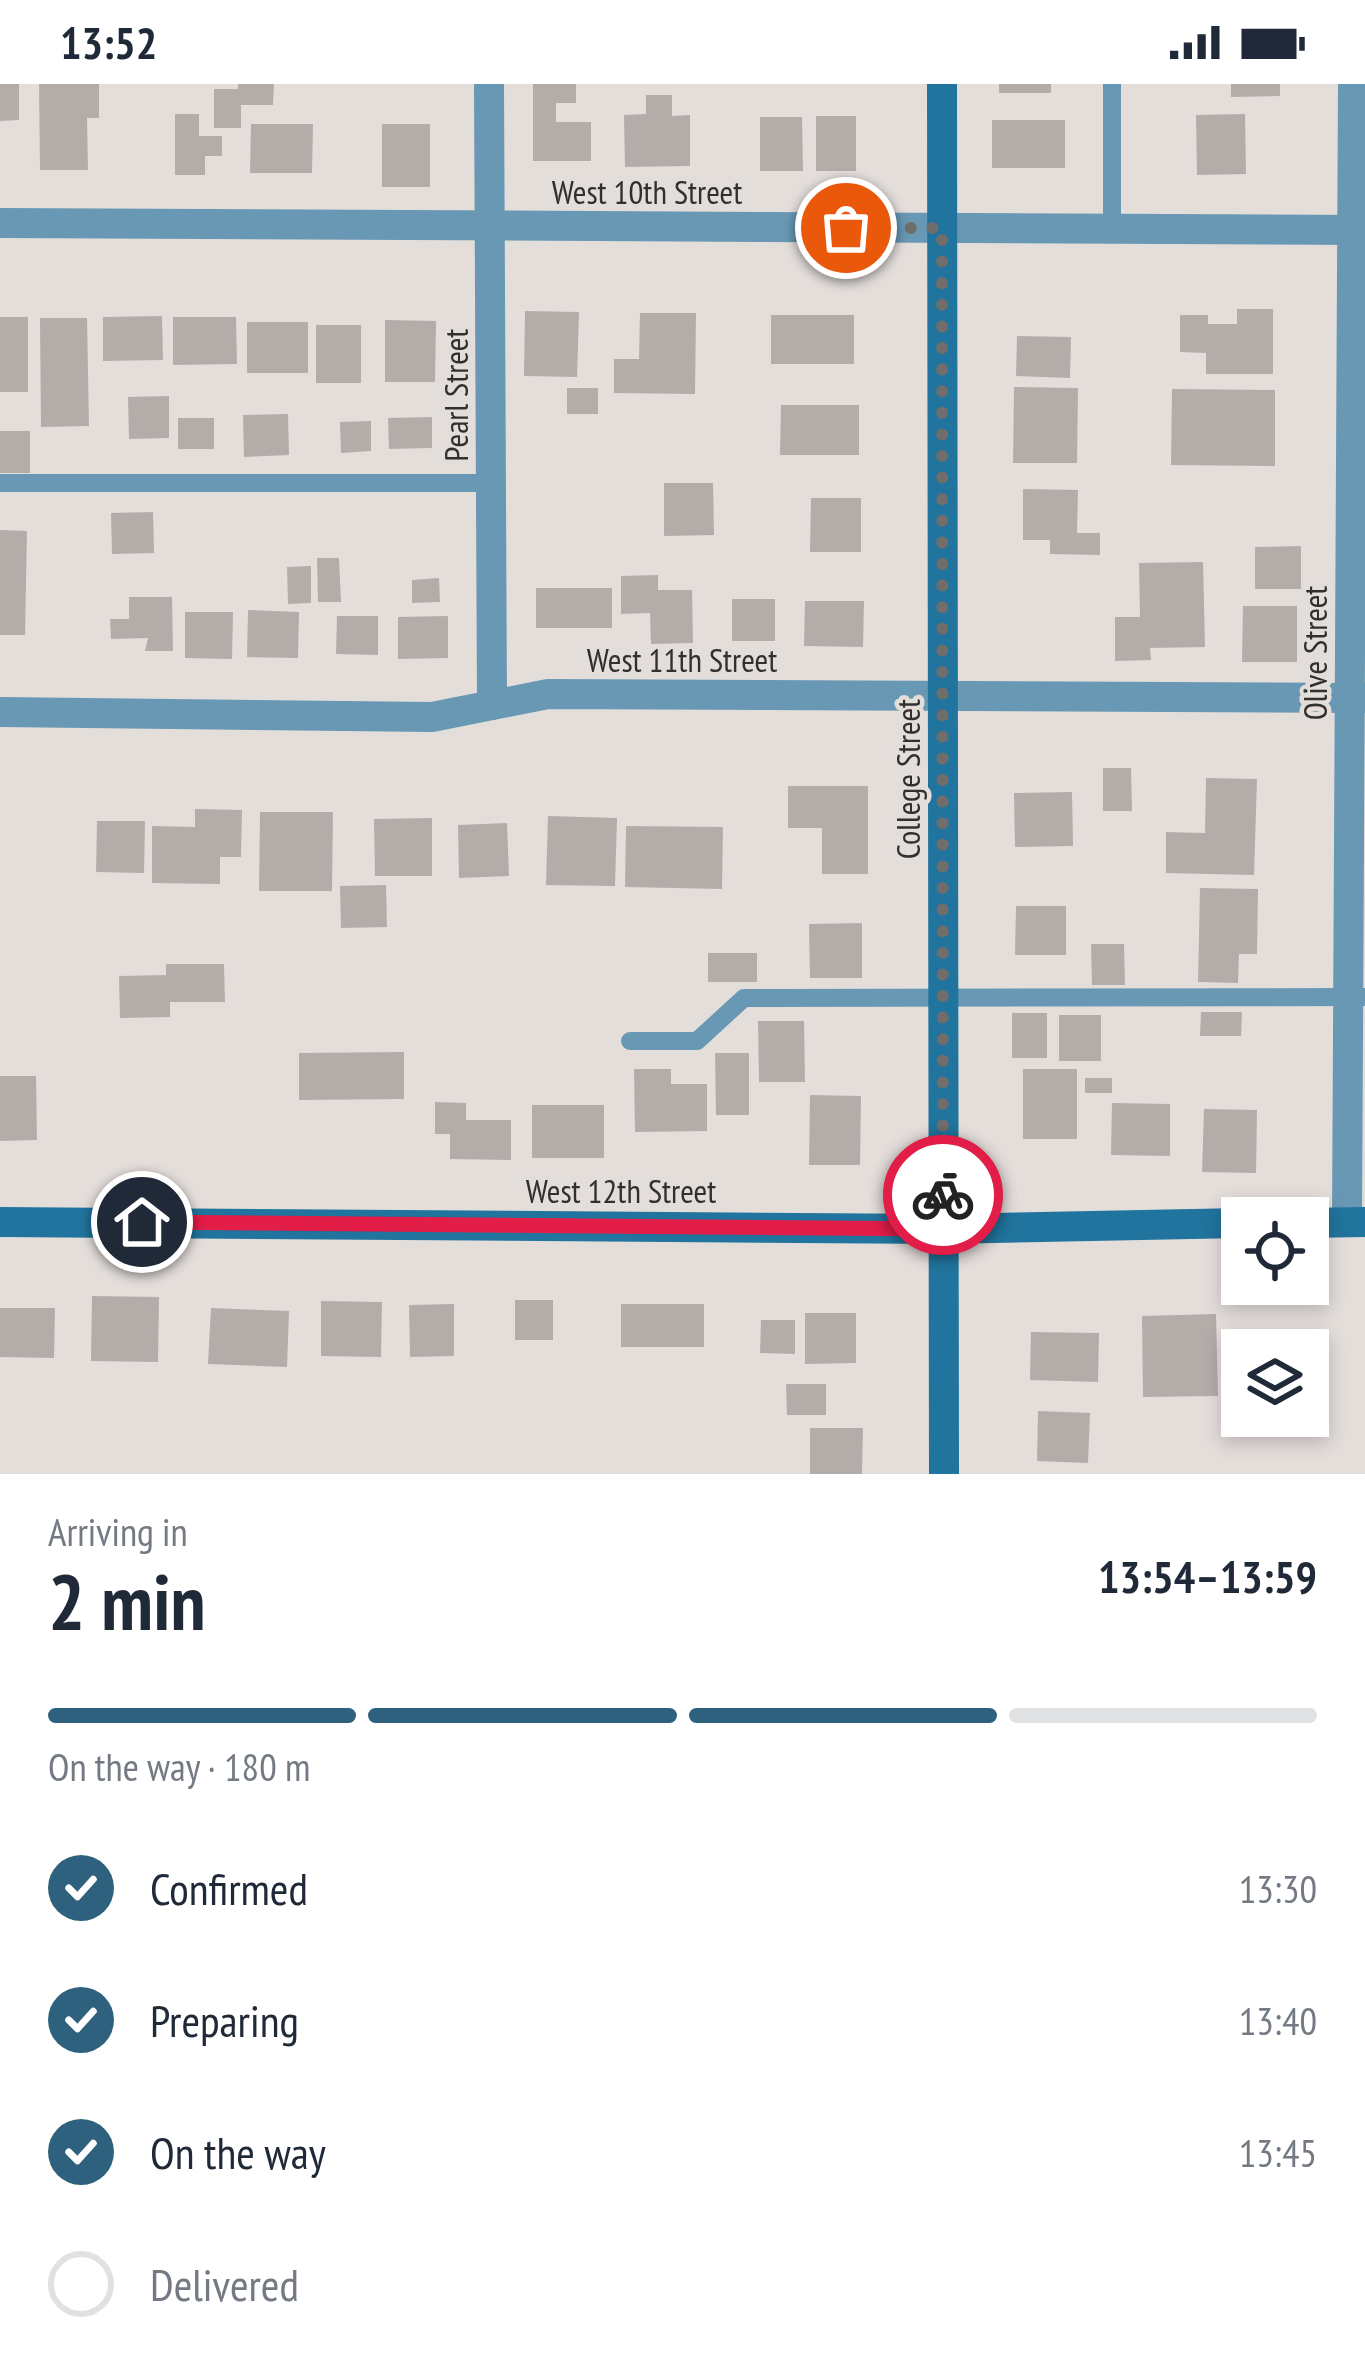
<!DOCTYPE html>
<meta charset="utf-8">
<style>
body{margin:0;font-family:"PT Sans Narrow",sans-serif;background:#f2f2f3;color:#1f2937;height:100vh;display:flex;flex-direction:column;font-size:45px;white-space:nowrap}
*{box-sizing:border-box;margin:0}
p{font-size:39px;color:#747a83}
.icon{flex:none;width:66px;height:66px;fill:none;stroke:currentColor;stroke-width:2;stroke-linecap:round;stroke-linejoin:round}
.map{position:relative;height:1390px;overflow:hidden}
.side{display:flex;flex-direction:column;background:#fff;flex:1}
.side>*{flex:none}
.controls{position:absolute;left:1221px;top:1113px;display:grid;gap:24px}
.controls a{display:grid;place-items:center;width:108px;height:108px;border-radius:0px;background:#fff;box-shadow:0 6px 18px #0003;font-size:60px}
.pin{position:absolute;display:grid;place-items:center;width:102px;height:102px;color:#fff;margin:-51px;border:6px solid #fff;border-radius:50%;box-shadow:0 3px 12px #0007}
.courier{position:absolute;display:grid;place-items:center;width:120px;height:120px;margin:-60px;border:9px solid #e11d48;border-radius:50%;background:#fff;color:#222;box-shadow:0 3px 15px #0007}
.headline em{font-style:normal;font-weight:800}
.headline div{display:flex;flex-direction:column-reverse}
.headline{display:flex;align-items:center;justify-content:space-between;height:204px;padding:0 48px}
h1{font-size:78px;font-weight:800;line-height:90px}
.bar{display:grid;grid-template-columns:repeat(4,1fr);gap:18px 12px;align-content:center;height:144px;padding:0 48px}
.bar i{height:15px;border-radius:9px;background:#e0e1e3}
.bar .active{background:#2d617d}
.bar p{grid-column:span 4}
ol{padding:0 48px;list-style:none}
li{display:flex;align-items:center;gap:36px;height:132px}
li p{margin-inline-start:auto}
li .icon{padding:12px;border-radius:50%;background:#2d617d;color:#fff;stroke-width:4}
li:last-child{color:#747a83}
li i{width:66px;height:66px;border:6px solid #e0e1e3;border-radius:50%}
.status{display:flex;justify-content:space-between;align-items:center;height:84px;padding:0 60px;background:#fff;direction:ltr}
.status svg{height:33px;fill:currentColor}
.map>svg:first-child{display:block}
.building{fill:#b3adaa}
.lines{fill:none;stroke-linecap:round;stroke-linejoin:round}
.lane{stroke:#6898b4;stroke-width:18}
.street{stroke:#6898b4;stroke-width:30}
.secondary{stroke:#21749d;stroke-width:30}
.done{stroke:#706d6b;stroke-width:12;stroke-dasharray:0 21.6}
.route{stroke:#e11d48;stroke-width:15}
.labels{text-anchor:middle;dominant-baseline:central;stroke-width:9;stroke-linejoin:round;paint-order:stroke}
.street-label{font-size:33px;fill:#32302f;stroke:#e4dedb}
</style>
<div class="status"><b>13:52</b><svg viewBox="0 0 49 12"><path d="M0 12V9h3v3zM5 12V6h3v6zM10 12V3h3v9zM15 12V0h3v12zM26 1h20v11H26zM47 4h2v5h-2z"/></svg></div>
<div class="map">
<svg width="1365" height="1390" viewBox="0 0 1365 1390">
<rect width="100%" height="100%" fill="#e4dedb"/>
<g class="building">
<polygon points="0,0 19,0 19,36 0,37"/>
<polygon points="39,0 99,0 99,34 87,34 88,86 40,86"/>
<polygon points="238,0 274,0 273,21 241,21 241,44 214,44 214,5 238,5"/>
<polygon points="533,0 576,0 576,19 556,19 556,38 591,38 591,77 533,77"/>
<rect x="999" y="0" width="52" height="9"/>
<polygon points="1231,0 1280,0 1280,12 1231,13"/>
<polygon points="646,11 672,11 672,32 690,31 690,82 625,83 624,31 646,30"/>
<polygon points="175,30 199,30 199,52 222,52 222,72 205,72 205,91 175,91"/>
<polygon points="1245,30 1246,90 1197,91 1196,31"/>
<rect x="816" y="32" width="40" height="55"/>
<polygon points="760,33 802,33 803,87 760,87"/>
<rect x="992" y="36" width="73" height="48"/>
<polygon points="251,40 313,40 312,89 250,89"/>
<rect x="382" y="40" width="48" height="63"/>
<polygon points="1237,225 1273,225 1273,290 1206,290 1206,269 1180,268 1180,231 1208,231 1208,240 1237,240"/>
<polygon points="525,227 579,228 577,293 524,292"/>
<polygon points="640,229 696,229 695,310 614,309 614,275 639,275"/>
<rect x="771" y="231" width="83" height="49"/>
<polygon points="162,232 163,276 103,277 103,233"/>
<rect x="0" y="233" width="28" height="75"/>
<polygon points="173,233 236,233 237,280 173,281"/>
<polygon points="40,234 87,234 89,342 41,343"/>
<polygon points="385,236 436,237 435,298 385,298"/>
<rect x="247" y="238" width="61" height="51"/>
<rect x="316" y="241" width="45" height="58"/>
<polygon points="1017,252 1071,253 1070,294 1016,292"/>
<polygon points="1014,303 1078,304 1077,379 1013,379"/>
<rect x="567" y="304" width="31" height="26"/>
<polygon points="1172,305 1275,306 1275,382 1171,381"/>
<polygon points="169,312 169,354 129,355 128,313"/>
<polygon points="781,321 859,321 859,371 780,371"/>
<polygon points="288,330 289,371 244,373 243,331"/>
<polygon points="432,333 432,364 389,365 388,334"/>
<rect x="178" y="334" width="36" height="31"/>
<polygon points="371,337 371,367 341,369 340,338"/>
<rect x="0" y="347" width="30" height="42"/>
<polygon points="664,399 713,399 714,451 664,452"/>
<polygon points="1023,405 1078,406 1077,449 1100,449 1100,471 1050,470 1050,456 1023,456"/>
<polygon points="811,414 861,414 861,468 810,468"/>
<polygon points="153,428 154,469 112,470 111,429"/>
<polygon points="0,446 27,447 25,551 0,551"/>
<polygon points="1301,462 1301,505 1255,505 1255,463"/>
<polygon points="317,474 339,474 341,518 318,518"/>
<polygon points="1203,478 1205,563 1150,564 1151,576 1115,577 1115,533 1140,533 1139,479"/>
<polygon points="311,482 311,519 288,520 287,483"/>
<polygon points="658,491 658,506 692,506 693,559 651,560 650,529 621,530 621,492"/>
<polygon points="439,494 440,518 412,519 412,496"/>
<rect x="536" y="504" width="76" height="40"/>
<polygon points="129,513 172,513 173,567 145,567 148,554 111,555 110,535 129,535"/>
<rect x="732" y="515" width="43" height="42"/>
<polygon points="805,517 864,517 863,563 804,562"/>
<polygon points="1243,522 1297,522 1297,578 1242,578"/>
<polygon points="248,526 299,528 298,574 247,573"/>
<polygon points="185,528 233,528 232,575 185,574"/>
<polygon points="337,532 378,532 378,571 336,570"/>
<polygon points="448,532 448,574 398,575 398,533"/>
<polygon points="1103,684 1131,684 1132,727 1103,727"/>
<polygon points="1206,694 1257,695 1254,791 1166,789 1166,748 1205,749"/>
<polygon points="788,702 868,702 868,790 822,790 822,744 788,744"/>
<polygon points="1072,708 1073,762 1015,763 1014,709"/>
<polygon points="195,725 242,726 241,773 220,773 220,800 152,799 152,742 195,743"/>
<polygon points="260,728 333,728 332,807 259,807"/>
<polygon points="548,732 617,734 615,802 546,801"/>
<polygon points="432,734 432,792 375,792 374,735"/>
<polygon points="97,737 145,737 144,789 96,788"/>
<polygon points="507,739 509,792 459,794 458,741"/>
<polygon points="626,742 723,743 722,805 625,803"/>
<polygon points="386,801 387,843 341,844 340,802"/>
<polygon points="1200,804 1258,805 1257,870 1239,870 1238,899 1198,898"/>
<polygon points="1016,822 1066,822 1066,871 1015,871"/>
<polygon points="862,839 862,894 810,894 809,840"/>
<polygon points="1091,860 1124,860 1125,901 1092,901"/>
<rect x="708" y="869" width="49" height="29"/>
<polygon points="166,880 224,880 225,918 170,918 170,933 120,934 119,892 166,891"/>
<polygon points="1201,928 1242,928 1241,952 1200,952"/>
<rect x="1012" y="929" width="35" height="45"/>
<rect x="1059" y="931" width="42" height="46"/>
<polygon points="758,937 804,937 805,998 759,998"/>
<polygon points="404,968 404,1015 299,1016 299,969"/>
<polygon points="715,969 749,969 749,1031 716,1031"/>
<polygon points="634,985 671,985 671,1000 707,1000 707,1047 635,1048"/>
<rect x="1023" y="985" width="54" height="70"/>
<polygon points="0,992 36,992 37,1056 0,1057"/>
<rect x="1085" y="994" width="27" height="15"/>
<polygon points="810,1011 861,1012 860,1081 809,1081"/>
<polygon points="435,1018 466,1019 466,1036 511,1036 511,1076 450,1075 450,1050 435,1050"/>
<polygon points="1112,1019 1170,1020 1170,1072 1111,1071"/>
<rect x="532" y="1021" width="72" height="53"/>
<polygon points="1204,1025 1257,1026 1256,1089 1202,1088"/>
<polygon points="92,1212 159,1213 158,1278 91,1277"/>
<rect x="515" y="1216" width="38" height="40"/>
<polygon points="321,1217 382,1218 381,1273 321,1272"/>
<polygon points="454,1220 454,1272 410,1273 409,1221"/>
<rect x="621" y="1220" width="83" height="43"/>
<polygon points="0,1224 55,1224 54,1274 0,1273"/>
<polygon points="211,1224 289,1227 287,1283 208,1280"/>
<polygon points="805,1229 856,1229 856,1279 805,1280"/>
<polygon points="1216,1230 1218,1312 1143,1313 1142,1232"/>
<polygon points="761,1236 795,1236 795,1270 760,1269"/>
<polygon points="1031,1248 1099,1249 1098,1298 1030,1296"/>
<polygon points="786,1300 826,1300 826,1331 787,1331"/>
<polygon points="1038,1327 1090,1329 1088,1379 1037,1377"/>
<polygon points="810,1344 863,1344 862,1390 810,1390"/>
</g>
<g class="lines">
<g class="lane">
<polyline points="1112,0 1112,145"/>
<polyline points="0,399 492,399"/>
<polyline points="630,957 697,957 744,914 1365,913"/>
</g>
<g class="street">
<polyline points="489,0 492,621"/>
<polyline points="0,139 1365,146"/>
<polyline points="0,628 432,633 548,610 1365,614"/>
<polyline points="1347,1138 1353,0"/>
</g>
<g class="secondary">
<polyline points="942,0 944,1390"/>
<polyline points="0,1138 942,1145 1242,1139"/>
<polyline points="1308,1139 1365,1138"/>
</g>
</g>
<g class="lines">
<polyline class="done" points="846,144 942,144 943,1111"/>
<polyline class="route" points="142,1138 943,1145 943,1111"/>
</g>
<g class="labels">
<g class="street-label">
<text x="647" y="107">West 10th Street</text>
<text transform="translate(455 311) rotate(-90)">Pearl Street</text>
<text transform="translate(1314 569) rotate(-90)">Olive Street</text>
<text x="682" y="575">West 11th Street</text>
<text transform="translate(907 695) rotate(-90)">College Street</text>
<text x="621" y="1106">West 12th Street</text>
</g>
</g>
</svg>
<div class="controls">
<a><svg class="icon" aria-label="locate" viewBox="0 0 24 24"><circle cx="12" cy="12" r="6"/><path d="M12 2v4M12 18v4M2 12h4M18 12h4"/></svg></a>
<a><svg class="icon" aria-label="layers" viewBox="0 0 24 24"><path d="M12 4l9 5-9 5-9-5zM3 14l9 5 9-5"/></svg></a>
</div>
<div class="pin" style="left:846px;top:144px;background:#ea580c"><svg class="icon" aria-label="bag" viewBox="0 0 24 24"><path d="M5 8h14l-1 12H6zM9 8a3 3 0 0 1 6 0"/></svg></div>
<div class="pin" style="left:142px;top:1138px;background:#1f2937"><svg class="icon" aria-label="home" viewBox="0 0 24 24"><path d="M3 11l9-7 9 7M6 9v11h12V9"/></svg></div>
<div class="courier" style="left:943px;top:1111px"><svg class="icon" aria-label="bike" viewBox="0 0 24 24"><circle cx="6" cy="16" r="4"/><circle cx="18" cy="16" r="4"/><path d="M6 16l4-8h5l3 8M10 8l3 8H6M13 5h3"/></svg></div>
</div>
<section class="side">
<div class="headline"><div><h1>2 min</h1><p>Arriving in</p></div><em>13:54–13:59</em></div>
<div class="bar"><i class="active"></i><i class="active"></i><i class="active"></i><i></i><p>On the way · 180 m</p></div>
<ol>
<li><svg class="icon" aria-label="check" viewBox="0 0 24 24"><path d="M5 12l5 5 9-10"/></svg>Confirmed<p>13:30</p></li>
<li><svg class="icon" aria-label="check" viewBox="0 0 24 24"><path d="M5 12l5 5 9-10"/></svg>Preparing<p>13:40</p></li>
<li><svg class="icon" aria-label="check" viewBox="0 0 24 24"><path d="M5 12l5 5 9-10"/></svg>On the way<p>13:45</p></li>
<li><i></i>Delivered</li>
</ol>
</section>
